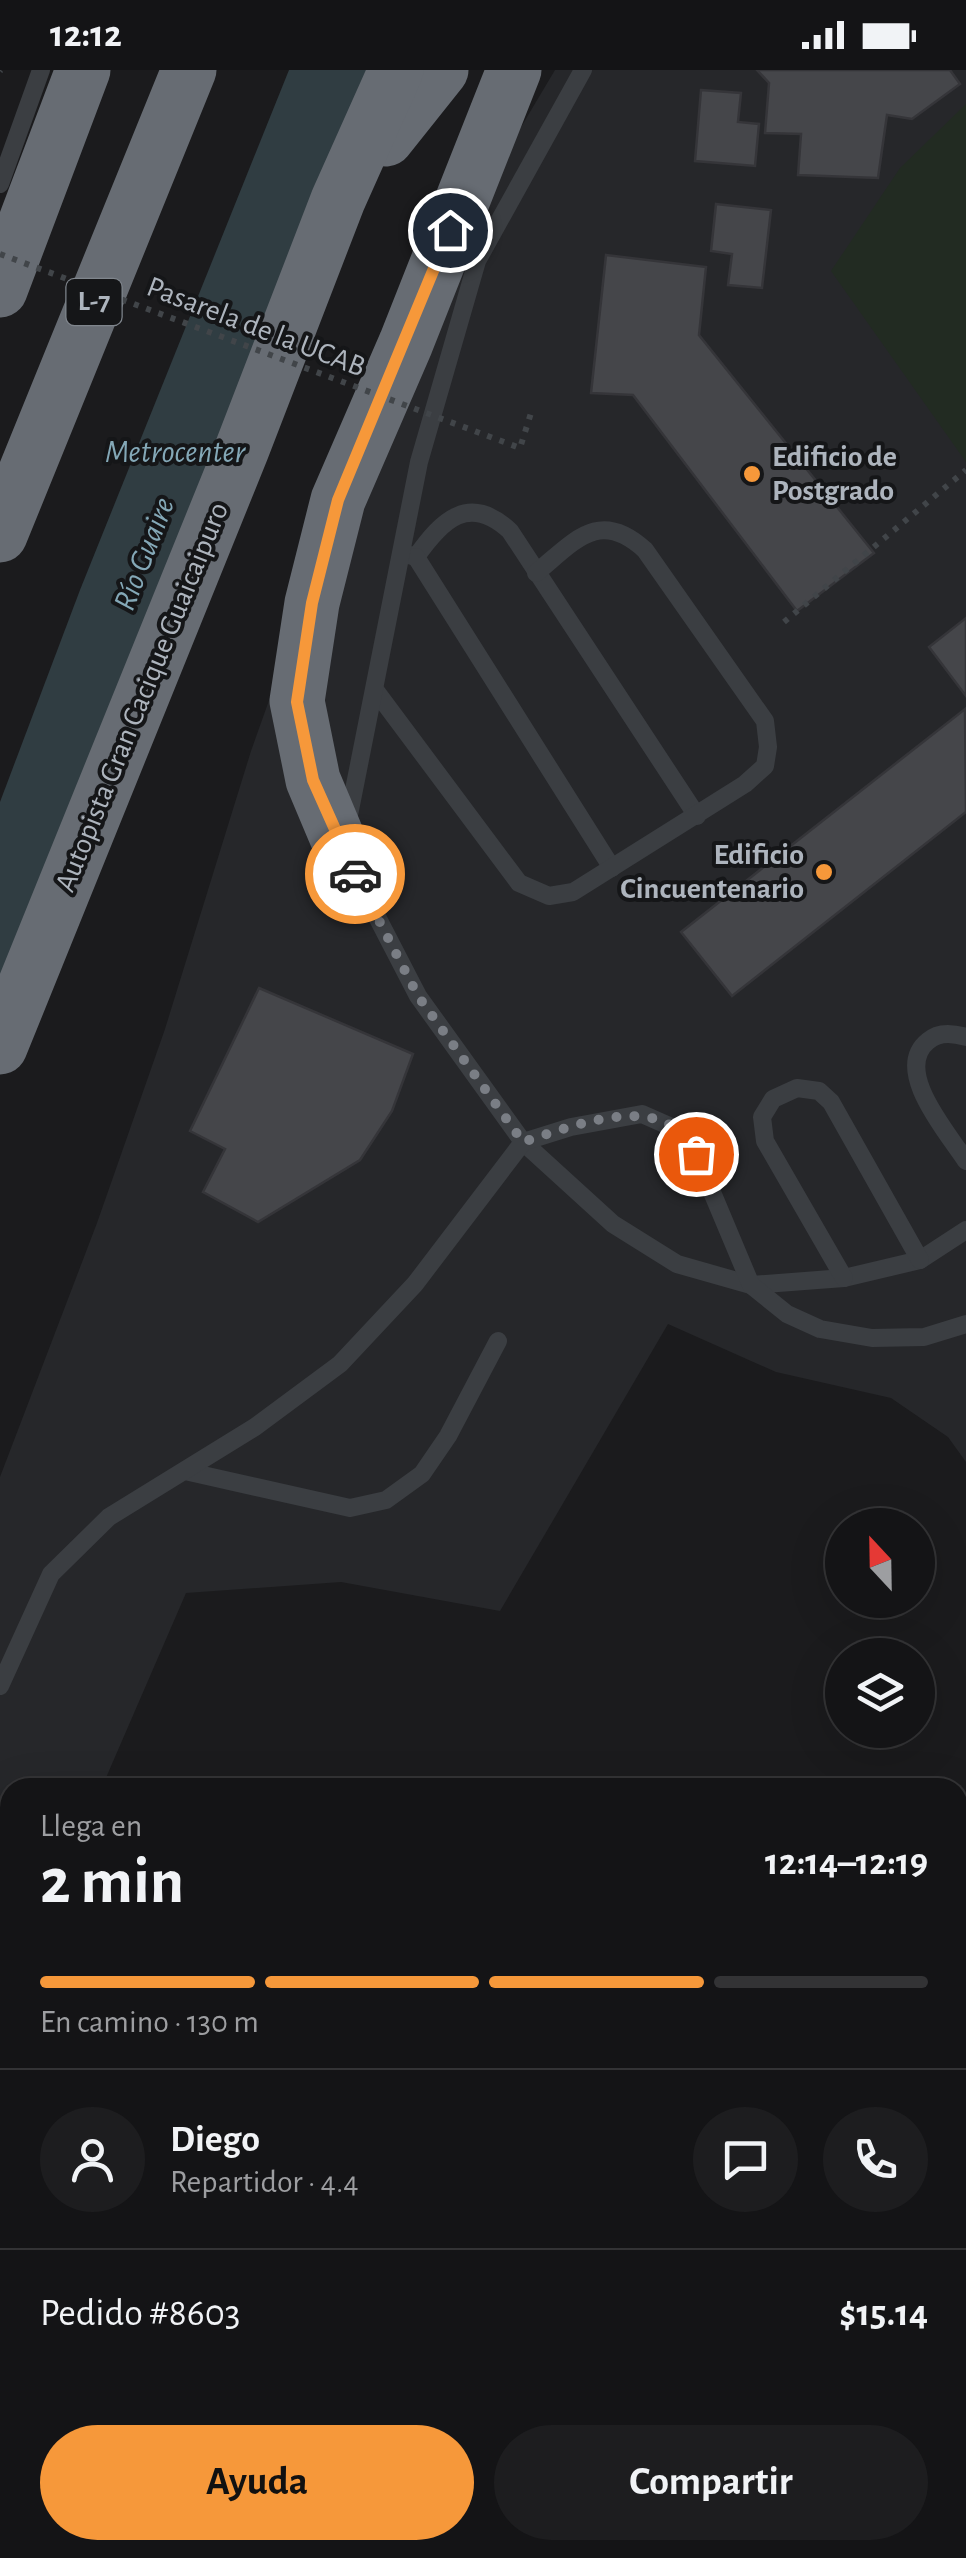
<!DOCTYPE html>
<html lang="es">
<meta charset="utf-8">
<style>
body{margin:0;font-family:"Alegreya Sans",sans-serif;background:#1d1d1f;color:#f1f3f6;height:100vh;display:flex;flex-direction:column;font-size:38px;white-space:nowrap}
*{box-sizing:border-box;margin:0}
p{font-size:32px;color:#9d9ea1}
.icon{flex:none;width:55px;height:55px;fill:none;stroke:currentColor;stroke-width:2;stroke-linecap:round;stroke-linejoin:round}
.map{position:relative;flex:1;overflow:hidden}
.sheet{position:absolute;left:0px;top:1708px;width:968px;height:782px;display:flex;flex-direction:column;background:#141416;border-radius:30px 30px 0 0;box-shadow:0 10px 40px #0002,0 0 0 2px #333335}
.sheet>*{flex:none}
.needle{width:65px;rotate:338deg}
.tools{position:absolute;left:825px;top:1438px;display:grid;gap:20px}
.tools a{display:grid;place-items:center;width:110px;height:110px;border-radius:50%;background:#141416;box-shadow:0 10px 40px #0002,0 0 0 2px #333335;font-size:50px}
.pin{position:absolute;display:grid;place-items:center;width:85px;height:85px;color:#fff;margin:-42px;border:5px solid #fff;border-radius:50%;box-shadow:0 2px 10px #0007}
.courier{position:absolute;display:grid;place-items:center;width:100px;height:100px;margin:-50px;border:8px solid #f6983a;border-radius:50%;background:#fff;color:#222;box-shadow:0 2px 12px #0007}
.headline em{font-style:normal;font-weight:700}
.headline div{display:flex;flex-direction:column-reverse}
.headline{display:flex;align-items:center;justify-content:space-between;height:170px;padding:0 40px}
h1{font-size:65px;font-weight:700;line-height:75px}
.bar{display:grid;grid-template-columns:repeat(4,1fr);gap:15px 10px;align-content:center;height:120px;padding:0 40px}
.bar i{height:12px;border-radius:8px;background:#333335}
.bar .selected{background:#f6983a}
.bar p{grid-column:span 4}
.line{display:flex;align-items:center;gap:25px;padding:0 40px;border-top:2px solid #333335}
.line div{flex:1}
.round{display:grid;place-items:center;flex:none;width:105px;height:105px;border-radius:52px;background:#1d1d1f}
.primary-button{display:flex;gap:20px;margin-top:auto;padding:20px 40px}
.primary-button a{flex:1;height:115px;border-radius:60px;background:#f6983a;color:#111;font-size:40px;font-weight:700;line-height:115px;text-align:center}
.primary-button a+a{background:#1d1d1f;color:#f1f3f6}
.status{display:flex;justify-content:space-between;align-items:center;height:70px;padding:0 50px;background:#141416;direction:ltr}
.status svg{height:28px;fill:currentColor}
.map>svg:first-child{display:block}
.built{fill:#26272a}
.green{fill:#222b22}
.water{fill:#303d42}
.building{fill:#45464a;stroke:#353539;stroke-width:2.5}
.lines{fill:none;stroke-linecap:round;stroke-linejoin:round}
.path{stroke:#414549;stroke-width:6;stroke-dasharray:5 8;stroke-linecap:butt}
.service{stroke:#3b3e42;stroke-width:18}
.motorway{stroke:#676c73;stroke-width:55}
.path-bridge{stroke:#414549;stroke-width:6;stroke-dasharray:5 8;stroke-linecap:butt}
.done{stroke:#7a7e85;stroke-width:10;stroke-dasharray:0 18}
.route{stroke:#f6983a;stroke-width:12}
.poi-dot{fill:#f6983a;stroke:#151618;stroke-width:4}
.labels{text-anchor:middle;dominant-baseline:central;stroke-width:8;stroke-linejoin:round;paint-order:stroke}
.shield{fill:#151618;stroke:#7f858c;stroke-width:2.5}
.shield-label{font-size:28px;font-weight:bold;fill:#adb4bd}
.street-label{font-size:30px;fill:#adb4bd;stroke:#151618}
.poi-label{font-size:30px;font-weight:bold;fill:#adb4bd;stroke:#151618;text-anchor:start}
.water-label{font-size:32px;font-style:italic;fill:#84a8b7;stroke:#151618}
</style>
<div class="status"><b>12:12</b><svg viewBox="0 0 49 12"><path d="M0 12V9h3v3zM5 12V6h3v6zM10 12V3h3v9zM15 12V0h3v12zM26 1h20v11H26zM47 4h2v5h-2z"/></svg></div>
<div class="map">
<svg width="966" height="2488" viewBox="0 0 966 2488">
<rect width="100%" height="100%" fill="#1b1b1d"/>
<polygon class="built" points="555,0 966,0 966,1392 948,1367 891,1328 776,1302 668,1254 500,1541 341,1512 186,1523 102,1717 10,1718 10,1933 0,1956 0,1407 97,1153 165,959 251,681 297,552 470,143"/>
<polygon class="green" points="966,34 966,392 831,201 900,98"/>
<polygon class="water" points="289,0 369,0 0,944 0,732 80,520"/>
<g class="building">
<polygon points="757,0 950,0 960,14 912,49 887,45 878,108 798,105 801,64 765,63 769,13"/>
<polygon points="701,20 741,23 738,52 759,54 755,96 695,91"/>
<polygon points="716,134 771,140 762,218 728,215 732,184 711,181"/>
<polygon points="606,185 706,197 699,265 874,483 797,541 633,325 591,323"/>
<polygon points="966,548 966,626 929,577"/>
<polygon points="965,639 966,742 732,926 681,862"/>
<polygon points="259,918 413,984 392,1041 360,1090 258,1152 203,1122 225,1079 190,1061"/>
</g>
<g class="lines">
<g class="path">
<polyline points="0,1 1,0"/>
<polyline points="784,552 966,400"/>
</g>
<g class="service">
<polyline points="0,114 41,0"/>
<path d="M402 483 416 487C442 450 469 423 510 461L697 746"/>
<polyline points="416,487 612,798"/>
<path d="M375 620 519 813 549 826 573 822 745 714 765 696 768 677 765 651 645 480C599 438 575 471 536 503"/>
<polyline points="348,750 419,392 477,191 583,0"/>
<polyline points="345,785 418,926 523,1072 613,1154 677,1194 751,1215 844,1208 920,1190 966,1160"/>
<path d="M966 967C953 963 939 961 928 971 892 1000 948 1063 966 1091"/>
<polyline points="844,1208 765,1071 762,1047 773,1029 797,1018 819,1021 831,1032 920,1190"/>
<polyline points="185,1401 350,1438 386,1430 422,1404 448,1366 498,1271"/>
<polyline points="0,1616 51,1504 109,1447 255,1357 340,1294 415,1214 523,1072 571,1057 642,1044 676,1059 696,1084 751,1215 787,1244 820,1259 872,1268 924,1267 966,1254"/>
</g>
<g class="motorway">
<polyline points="386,69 441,0"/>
<polyline points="0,220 83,0"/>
<polyline points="0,465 189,0"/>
<polyline points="342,779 313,710 297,631 312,533 338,430 406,273 514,0"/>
<polyline points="0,977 242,379 338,130 396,0"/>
</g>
<polyline class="path-bridge" points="0,184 520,378 531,343"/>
</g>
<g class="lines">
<path class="done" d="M355 804 418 926 523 1072C564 1059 638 1029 676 1059 684 1065 690 1077 696 1084"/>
<polyline class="route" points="355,804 313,710 297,632 312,533 338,430 450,160"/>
</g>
<g class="poi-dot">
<circle cx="752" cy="404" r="10"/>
<circle cx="824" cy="802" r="10"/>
</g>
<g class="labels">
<rect class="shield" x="66.5" y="209" width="55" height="46" rx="8"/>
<g class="shield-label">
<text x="94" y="232">L-7</text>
</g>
<g class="street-label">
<text transform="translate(256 257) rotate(21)">Pasarela de la UCAB</text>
<text transform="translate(142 627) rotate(-68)">Autopista Gran Cacique Guaicaipuro</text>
</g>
<g class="poi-label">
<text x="772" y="387">Edificio de<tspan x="772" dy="34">Postgrado</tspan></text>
<text x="804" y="785" text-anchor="end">Edificio<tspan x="804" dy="34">Cincuentenario</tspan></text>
</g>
<g class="water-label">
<text x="175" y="382">Metrocenter</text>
<text transform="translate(144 484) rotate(-69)">Río Guaire</text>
</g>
</g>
</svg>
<div class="tools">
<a><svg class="needle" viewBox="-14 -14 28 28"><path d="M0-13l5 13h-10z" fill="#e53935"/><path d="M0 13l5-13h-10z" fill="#9d9ea1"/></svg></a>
<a><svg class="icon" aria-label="layers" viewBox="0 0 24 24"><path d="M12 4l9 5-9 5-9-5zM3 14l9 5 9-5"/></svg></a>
</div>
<div class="pin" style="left:696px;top:1084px;background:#ea580c"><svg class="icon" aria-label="bag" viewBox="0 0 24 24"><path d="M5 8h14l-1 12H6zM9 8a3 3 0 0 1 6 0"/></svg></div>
<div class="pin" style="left:450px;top:160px;background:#1f2937"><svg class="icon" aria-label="home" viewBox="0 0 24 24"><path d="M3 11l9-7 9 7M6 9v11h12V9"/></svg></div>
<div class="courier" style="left:355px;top:804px"><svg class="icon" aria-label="car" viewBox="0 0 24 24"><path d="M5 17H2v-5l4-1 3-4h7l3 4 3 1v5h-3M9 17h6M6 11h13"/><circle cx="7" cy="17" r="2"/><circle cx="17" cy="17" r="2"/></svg></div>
<section class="sheet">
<div class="headline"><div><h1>2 min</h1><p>Llega en</p></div><em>12:14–12:19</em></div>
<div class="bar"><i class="selected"></i><i class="selected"></i><i class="selected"></i><i></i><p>En camino · 130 m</p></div>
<div class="line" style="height:180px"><a class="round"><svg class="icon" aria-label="person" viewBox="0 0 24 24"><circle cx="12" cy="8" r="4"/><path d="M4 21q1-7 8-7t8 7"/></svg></a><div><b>Diego</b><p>Repartidor · 4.4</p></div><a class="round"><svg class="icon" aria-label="chat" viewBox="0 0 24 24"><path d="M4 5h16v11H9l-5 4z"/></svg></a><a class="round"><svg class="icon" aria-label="phone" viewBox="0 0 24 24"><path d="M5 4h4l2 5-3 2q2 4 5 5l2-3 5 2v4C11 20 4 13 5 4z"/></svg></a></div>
<div class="line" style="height:130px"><div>Pedido #8603</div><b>$15.14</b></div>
<div class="primary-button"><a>Ayuda</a><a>Compartir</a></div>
</section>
</div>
